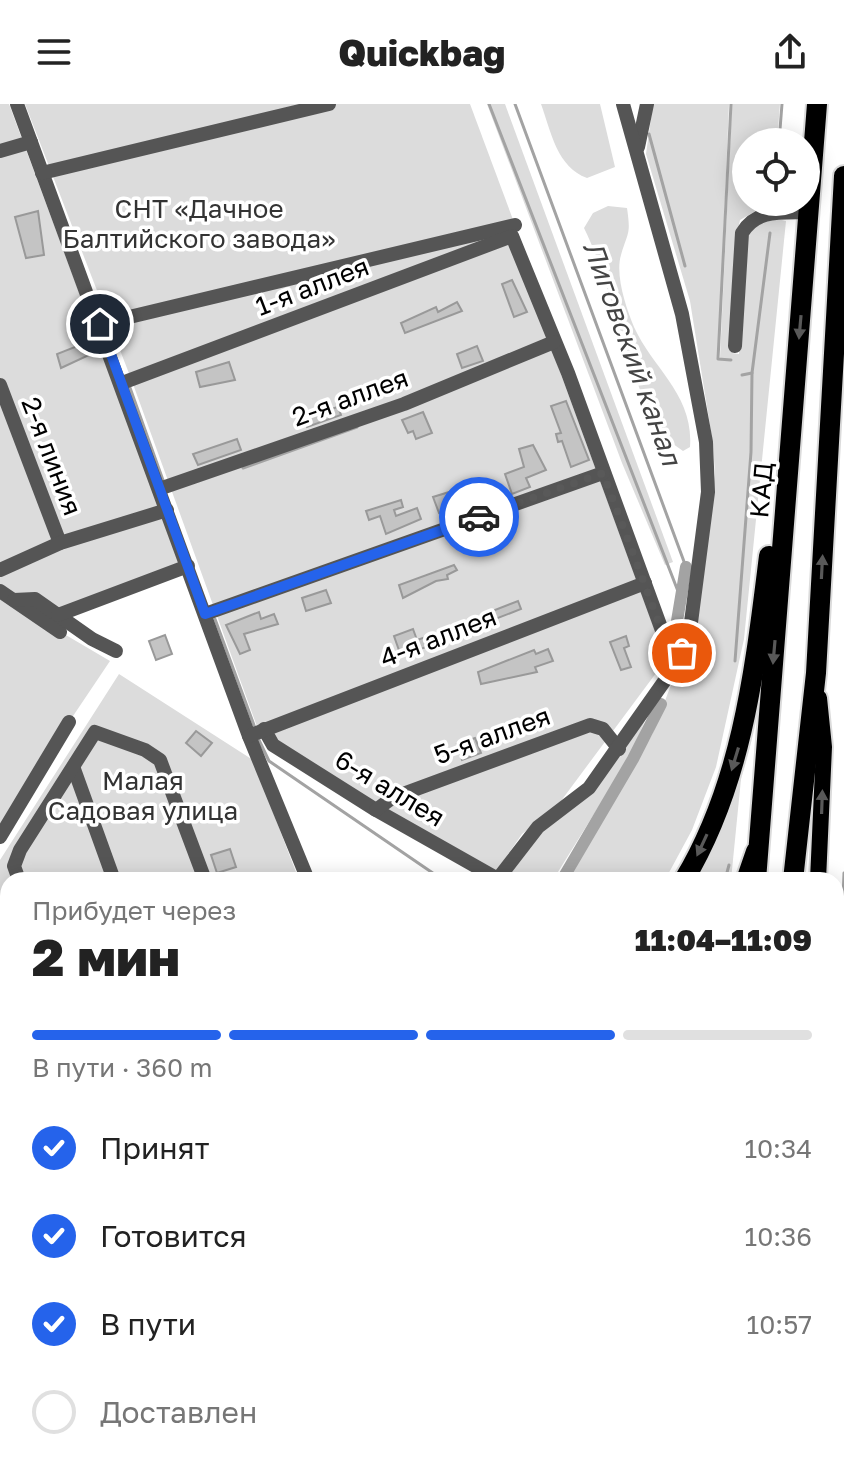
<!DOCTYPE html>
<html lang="ru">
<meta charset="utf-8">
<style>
body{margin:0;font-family:"Golos Text",sans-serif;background:#f6f6f6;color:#222;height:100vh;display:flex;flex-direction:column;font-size:30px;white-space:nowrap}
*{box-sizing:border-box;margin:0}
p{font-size:26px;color:#767676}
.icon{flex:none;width:44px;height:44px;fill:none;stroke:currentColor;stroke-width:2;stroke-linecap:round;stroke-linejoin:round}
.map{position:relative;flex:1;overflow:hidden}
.side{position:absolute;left:0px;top:768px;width:844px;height:602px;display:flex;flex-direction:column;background:#fff;border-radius:24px 24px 0 0;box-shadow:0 4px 20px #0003}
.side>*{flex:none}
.controls{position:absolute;left:732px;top:24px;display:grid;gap:16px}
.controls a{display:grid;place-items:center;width:88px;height:88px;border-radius:50%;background:#fff;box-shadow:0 4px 20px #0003;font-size:40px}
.pin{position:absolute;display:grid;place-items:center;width:68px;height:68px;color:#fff;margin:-34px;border:4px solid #fff;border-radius:50%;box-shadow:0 2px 8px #0007}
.courier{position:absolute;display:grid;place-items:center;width:80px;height:80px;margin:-40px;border:6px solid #2563eb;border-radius:50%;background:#fff;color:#222;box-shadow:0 2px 10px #0007}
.overview em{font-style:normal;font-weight:800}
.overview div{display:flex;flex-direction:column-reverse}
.overview{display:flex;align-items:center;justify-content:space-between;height:136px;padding:0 32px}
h1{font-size:52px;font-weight:800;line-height:60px}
.bar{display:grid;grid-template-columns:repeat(4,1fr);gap:12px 8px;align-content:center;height:96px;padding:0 32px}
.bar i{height:10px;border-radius:6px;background:#e0e0e0}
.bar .selected{background:#2563eb}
.bar p{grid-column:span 4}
ol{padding:0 32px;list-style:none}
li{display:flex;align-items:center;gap:24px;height:88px}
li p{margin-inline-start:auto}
li .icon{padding:8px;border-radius:50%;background:#2563eb;color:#fff;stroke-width:4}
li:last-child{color:#767676}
li i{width:44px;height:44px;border:4px solid #e0e0e0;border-radius:50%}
header{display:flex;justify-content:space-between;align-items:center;height:104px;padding:0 32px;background:#fff;font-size:36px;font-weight:800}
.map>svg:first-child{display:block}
.green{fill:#dcdcdc}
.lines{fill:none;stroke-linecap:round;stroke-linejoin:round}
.stream{stroke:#a3a3a3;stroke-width:3}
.canal{stroke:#a3a3a3;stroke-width:12}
.building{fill:#c4c4c4;stroke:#999;stroke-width:2}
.major-casing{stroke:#dbdbdb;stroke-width:20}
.highway-casing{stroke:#dbdbdb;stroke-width:24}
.minor{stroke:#555;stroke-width:14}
.major{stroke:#000;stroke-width:16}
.highway{stroke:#000;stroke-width:20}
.oneway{fill:#595959}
.done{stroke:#595959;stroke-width:8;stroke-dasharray:0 14.4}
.route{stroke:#2563eb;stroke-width:10}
.labels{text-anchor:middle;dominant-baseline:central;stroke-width:7;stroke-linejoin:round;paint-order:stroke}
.park-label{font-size:26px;fill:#333;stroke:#fff}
.street-label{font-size:26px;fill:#000;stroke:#fff}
.water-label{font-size:28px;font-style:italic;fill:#444;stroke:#fff}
</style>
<header><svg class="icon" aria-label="menu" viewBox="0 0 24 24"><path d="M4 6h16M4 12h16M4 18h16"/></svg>Quickbag<svg class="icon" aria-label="share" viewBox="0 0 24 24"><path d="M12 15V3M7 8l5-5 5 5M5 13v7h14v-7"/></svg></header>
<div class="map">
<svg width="844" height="1369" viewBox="0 0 844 1369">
<rect width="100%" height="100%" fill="#fff"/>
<g class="green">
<polygon points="0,0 9,0 180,460 43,514 0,481"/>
<polygon points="25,0 470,0 515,121 511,129 130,272"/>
<polygon points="487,0 505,0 673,458 665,461 622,359"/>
<path d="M541 0H600L615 63 587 74C557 63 551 28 541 0Z"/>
<polygon points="653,0 729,0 718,255 726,257 720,254 732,0 780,0 777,38 746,38 746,98 789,100 759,105 740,116 737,131 732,249 739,250 746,128 769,113 786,117 744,535 716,663 692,726 665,776 565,776 652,631 674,573 689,550 695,532 715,370 713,340 690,197 646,50"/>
<path d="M608 102 627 104C631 131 628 127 621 151 615 171 626 204 634 223 653 265 694 291 690 343L683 347C675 341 665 335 660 327 625 269 615 187 584 124L593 109Z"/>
<polygon points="512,137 663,548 662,561 558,701 522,730 490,776 259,628 133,280"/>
<polygon points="0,488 42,517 110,557 69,618 0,733"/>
<polygon points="119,570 253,656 299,776 8,776 8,888 0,889 0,756"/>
<polygon points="652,600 630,652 553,776 501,776 529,736 559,713"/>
<polygon points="743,655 731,776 694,776"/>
<polygon points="8,908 8,1362 63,1362 56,1369 0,1369 0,909"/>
<polygon points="188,1362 552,1362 548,1369 335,1369 294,1365 261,1369 186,1369"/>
</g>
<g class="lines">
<g class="stream">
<polyline points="489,0 681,495"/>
<polyline points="515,0 686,463"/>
<polyline points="649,30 685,162"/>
<polyline points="779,38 782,0"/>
<polyline points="731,256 718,255 731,0"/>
<polyline points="742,271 752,269"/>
<polyline points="129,281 164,379"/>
<polyline points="243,364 357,323"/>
<polyline points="215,515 255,624"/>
<polyline points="735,557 751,348 752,269 770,129"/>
<polyline points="258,634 269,657 443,776"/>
<polyline points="725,776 729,761"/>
<polyline points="0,893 8,892"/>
<polyline points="839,909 844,769"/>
<polyline points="837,953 838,921"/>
<polyline points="836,1009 840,1030"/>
<polyline points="836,1058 844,1046"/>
<polyline points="0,1293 8,1285"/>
<polyline points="474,1362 497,1366 533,1363 534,1369"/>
<polyline points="130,1369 138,1362"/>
<polyline points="237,1369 237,1362"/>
<polyline points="674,1369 680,1362"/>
<polyline points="703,1369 703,1362"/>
<polyline points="752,1369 754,1362"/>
</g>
<g class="canal">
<polyline points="677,517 686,463"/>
<polyline points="562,776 633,655 661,600"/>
<polyline points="836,1028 844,1032"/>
</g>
</g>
<g class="building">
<polygon points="38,107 44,151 26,154 15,113"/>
<polygon points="512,176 527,208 514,213 502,180"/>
<polygon points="457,198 462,207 405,229 401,219 436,203 438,208"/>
<polygon points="85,239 89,251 61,264 57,250"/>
<polygon points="477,242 483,257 462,264 457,250"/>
<polygon points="229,258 235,276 200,283 196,268"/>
<polygon points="566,297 589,356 571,363 562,337 558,338 556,330 561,329 551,302"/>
<polygon points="338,303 341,311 307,323 302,313"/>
<polygon points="423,308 432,329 416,335 413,327 408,329 402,316"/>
<polygon points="237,335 241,346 198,361 193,350"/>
<polygon points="533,341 546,366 526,374 530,383 512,390 505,370 524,363 519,345"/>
<polygon points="475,380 481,396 465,402 466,407 457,410 455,403 439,409 433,393"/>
<polygon points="401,396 403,403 394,406 396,412 417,404 421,415 386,430 380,412 369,416 366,407"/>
<polygon points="454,461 457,466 447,471 448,475 436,477 403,494 399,481"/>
<polygon points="326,486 331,499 306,507 302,494"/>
<polygon points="518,497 521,505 485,519 482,511"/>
<polygon points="259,508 261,515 274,510 278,520 244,530 250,546 240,550 226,521"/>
<polygon points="413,525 417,536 429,532 432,541 401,552 394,532"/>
<polygon points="165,531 172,550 156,556 149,537"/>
<polygon points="626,532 629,542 624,544 631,563 621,566 610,538"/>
<polygon points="548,545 553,557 535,563 537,568 481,580 478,568 534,546 536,550"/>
<polygon points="196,627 212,639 201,652 186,639"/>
<polygon points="475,634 481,649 462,656 457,640"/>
<polygon points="230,745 236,763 217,769 211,751"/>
</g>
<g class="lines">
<g class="major-casing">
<g id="major">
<polyline points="744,776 754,747"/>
<polyline points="818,776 824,643 819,594"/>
<polyline points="836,917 844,915"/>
<polyline points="836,958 844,956"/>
<polyline points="836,979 844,977"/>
<polyline points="836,1233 844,1217"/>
<polyline points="74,1369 81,1362"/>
<polyline points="99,1369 107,1362"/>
<polyline points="728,1369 730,1362"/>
<polyline points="780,1369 782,1362"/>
<polyline points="798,1369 799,1362"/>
</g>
</g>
<g class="highway-casing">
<g id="highway">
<path d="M684 776C743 678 755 563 769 452"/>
<polyline points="756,776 817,0"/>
<polyline points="793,776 816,569 844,72"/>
<polyline points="168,1369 170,1362"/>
<polyline points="578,1369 582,1362"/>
<polyline points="614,1369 618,1362"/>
</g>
</g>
<g class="minor">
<polyline points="17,0 249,632 308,776"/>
<polyline points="638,43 647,0"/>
<polyline points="0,47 31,38"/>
<polyline points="42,69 329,0"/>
<polyline points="100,220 515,121"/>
<path d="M735 242 742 129C757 104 783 109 809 108"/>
<polyline points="122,279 512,132 568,269 675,562"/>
<polyline points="0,281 60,439"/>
<polyline points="159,385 404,300 554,238"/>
<polyline points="0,466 60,439 167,406"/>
<polyline points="0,487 60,528"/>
<polyline points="14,496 35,495 92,535 116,547"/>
<polyline points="205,510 603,369"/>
<polyline points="58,511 188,462"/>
<polyline points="264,625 273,641 376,706 498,775"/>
<polyline points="249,632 645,479"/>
<polyline points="74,665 114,776"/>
<polyline points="376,706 392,694 590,621 603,625 619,645"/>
<polyline points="0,733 69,618"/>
<polyline points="19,776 14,762 20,746 95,628 145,646 160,656 205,776"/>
<polyline points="497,776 538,723 589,684 675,562 690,526 708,388 706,338 682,210 623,0"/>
<polyline points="0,902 8,901"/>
<polyline points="0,1032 8,1020"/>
<polyline points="0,1111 8,1108"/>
<polyline points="0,1241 8,1239"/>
<polyline points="0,1276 8,1268"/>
</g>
<use href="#major" class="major"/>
<use href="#highway" class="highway"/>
</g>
<defs><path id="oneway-solid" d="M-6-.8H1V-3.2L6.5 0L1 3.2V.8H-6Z" transform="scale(2)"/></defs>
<g class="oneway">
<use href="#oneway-solid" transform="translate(800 223) rotate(95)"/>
<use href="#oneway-solid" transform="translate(822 463) rotate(-87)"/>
<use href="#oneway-solid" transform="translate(774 548) rotate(95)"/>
<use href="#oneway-solid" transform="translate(735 655) rotate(107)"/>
<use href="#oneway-solid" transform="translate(822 698) rotate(-88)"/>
<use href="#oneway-solid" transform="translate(702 741) rotate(115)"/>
</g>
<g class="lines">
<polyline class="done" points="479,413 603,369 675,562 682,549"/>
<polyline class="route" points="100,220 205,510 479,413"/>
</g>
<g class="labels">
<g class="park-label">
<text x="199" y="104">СНТ «Дачное<tspan x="199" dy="30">Балтийского завода»</tspan></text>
<text x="143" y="676">Малая<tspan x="143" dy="30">Садовая улица</tspan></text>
</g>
<g class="street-label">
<text transform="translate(312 182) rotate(-21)">1-я аллея</text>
<text transform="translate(350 293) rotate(-20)">2-я аллея</text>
<text transform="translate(52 352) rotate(69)">2-я линия</text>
<text transform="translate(761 386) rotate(-85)">КАД</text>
<text transform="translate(438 533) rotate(-21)">4-я аллея</text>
<text transform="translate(492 631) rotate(-20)">5-я аллея</text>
<text transform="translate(390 684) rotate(31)">6-я аллея</text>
</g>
<g class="water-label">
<text transform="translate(633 249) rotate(70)">Лиговский канал</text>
</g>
</g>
</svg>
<div class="controls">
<a><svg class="icon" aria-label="locate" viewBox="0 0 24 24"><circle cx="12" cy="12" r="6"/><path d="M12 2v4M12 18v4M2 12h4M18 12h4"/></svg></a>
</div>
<div class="pin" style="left:682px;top:549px;background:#ea580c"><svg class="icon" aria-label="bag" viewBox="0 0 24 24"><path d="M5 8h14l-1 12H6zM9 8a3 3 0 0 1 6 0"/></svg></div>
<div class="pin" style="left:100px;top:220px;background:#1f2937"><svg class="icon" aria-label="home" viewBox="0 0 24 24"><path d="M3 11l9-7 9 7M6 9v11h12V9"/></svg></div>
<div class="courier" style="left:479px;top:413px"><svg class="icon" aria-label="car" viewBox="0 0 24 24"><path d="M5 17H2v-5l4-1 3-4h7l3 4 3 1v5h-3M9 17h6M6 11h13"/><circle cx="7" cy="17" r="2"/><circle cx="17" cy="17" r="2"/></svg></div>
<section class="side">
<div class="overview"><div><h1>2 мин</h1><p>Прибудет через</p></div><em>11:04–11:09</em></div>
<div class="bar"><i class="selected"></i><i class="selected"></i><i class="selected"></i><i></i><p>В пути · 360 m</p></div>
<ol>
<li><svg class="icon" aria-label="check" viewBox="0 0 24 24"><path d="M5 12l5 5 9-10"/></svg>Принят<p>10:34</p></li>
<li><svg class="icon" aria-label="check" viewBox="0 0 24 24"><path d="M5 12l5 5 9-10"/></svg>Готовится<p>10:36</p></li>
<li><svg class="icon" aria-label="check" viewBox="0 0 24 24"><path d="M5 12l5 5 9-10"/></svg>В пути<p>10:57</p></li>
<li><i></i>Доставлен</li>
</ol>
</section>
</div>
